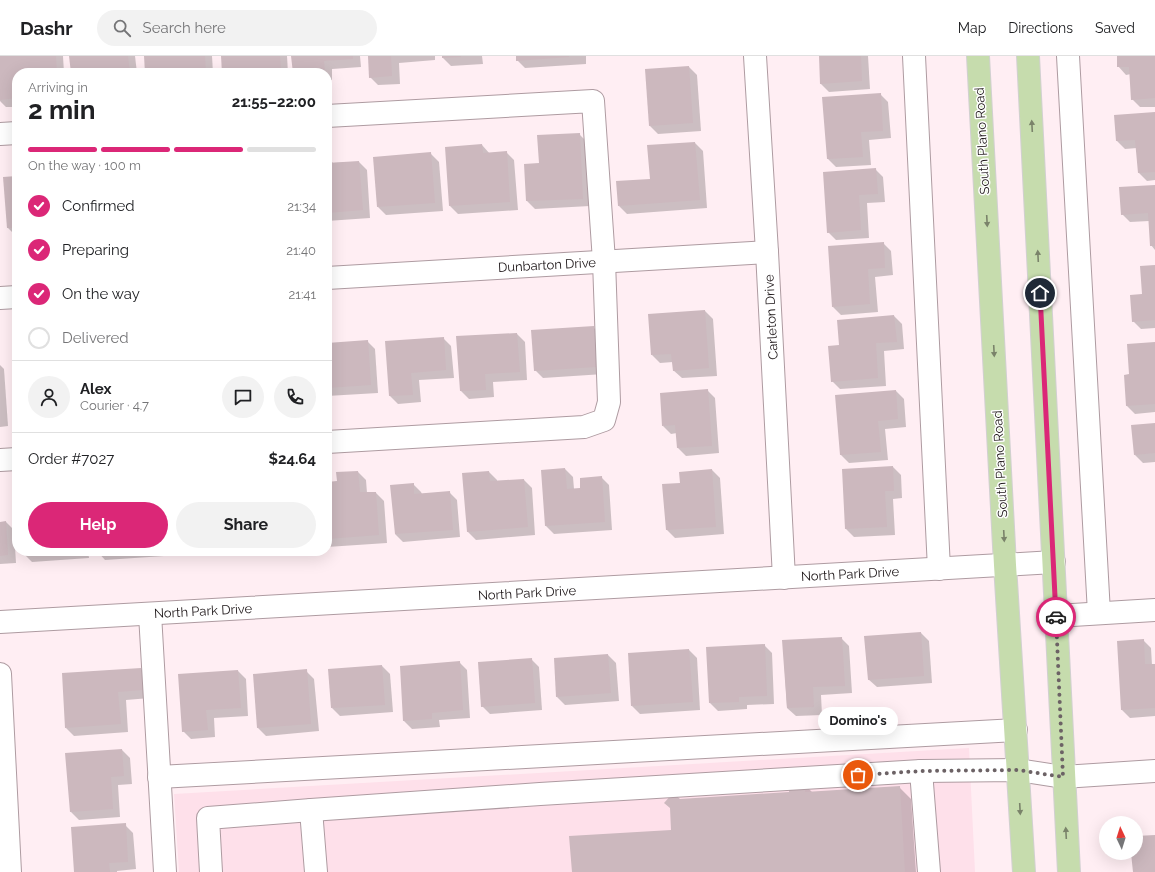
<!DOCTYPE html>
<meta charset="utf-8">
<style>
body{margin:0;font-family:Raleway,sans-serif;background:#f2f2f2;color:#202124;height:100vh;display:flex;flex-direction:column;font-size:15px;white-space:nowrap}
*{box-sizing:border-box;margin:0}
p{font-size:13px;color:#757577}
.icon{flex:none;width:22px;height:22px;fill:none;stroke:currentColor;stroke-width:2;stroke-linecap:round;stroke-linejoin:round}
.map{position:relative;flex:1;overflow:hidden}
.panel{position:absolute;left:12px;top:12px;width:320px;height:488px;display:flex;flex-direction:column;background:#fff;border-radius:16px;box-shadow:0 4px 16px #0002}
.panel>*{flex:none}
.needle{width:26px;rotate:356deg}
.tools{position:absolute;left:1099px;top:760px;display:grid;gap:8px}
.tools a{display:grid;place-items:center;width:44px;height:44px;border-radius:50%;background:#fff;box-shadow:0 4px 16px #0002;font-size:20px}
.pin{position:absolute;display:grid;place-items:center;width:34px;height:34px;color:#fff;margin:-17px;border:2px solid #fff;border-radius:50%;box-shadow:0 1px 4px #0007}
.courier{position:absolute;display:grid;place-items:center;width:40px;height:40px;margin:-20px;border:3px solid #db2777;border-radius:50%;background:#fff;color:#222;box-shadow:0 1px 5px #0007}
.bubble{position:absolute;height:28px;border-radius:14px;background:#fff;box-shadow:0 4px 16px #0002;font-size:13px;font-weight:700;line-height:28px;text-align:center}
.overview em{font-style:normal;font-weight:700}
.overview div{display:flex;flex-direction:column-reverse}
.overview{display:flex;align-items:center;justify-content:space-between;height:68px;padding:0 16px}
h1{font-size:26px;font-weight:700;line-height:30px}
.bar{display:grid;grid-template-columns:repeat(4,1fr);gap:6px 4px;align-content:center;height:48px;padding:0 16px}
.bar i{height:5px;border-radius:3px;background:#e0e0e0}
.bar .on{background:#db2777}
.bar p{grid-column:span 4}
.line{display:flex;align-items:center;gap:10px;padding:0 16px;border-top:1px solid #e0e0e0}
.line div{flex:1}
.round{display:grid;place-items:center;flex:none;width:42px;height:42px;border-radius:21px;background:#f2f2f2}
ol{padding:0 16px;list-style:none}
li{display:flex;align-items:center;gap:12px;height:44px}
li p{margin-inline-start:auto}
li .icon{padding:4px;border-radius:50%;background:#db2777;color:#fff;stroke-width:4}
li:last-child{color:#757577}
li i{width:22px;height:22px;border:2px solid #e0e0e0;border-radius:50%}
.button{display:flex;gap:8px;margin-top:auto;padding:8px 16px}
.button a{flex:1;height:46px;border-radius:24px;background:#db2777;color:#fff;font-size:16px;font-weight:700;line-height:46px;text-align:center}
.button a+a{background:#f2f2f2;color:#202124}
header{display:flex;align-items:center;gap:24px;box-sizing:border-box;height:56px;padding:0 20px;background:#fff;border-bottom:1px solid #e0e0e0}
header strong{font-size:19px}
nav{display:flex;gap:22px;margin-inline-start:auto;font-size:14px}
.search{width:280px;height:36px;background:#f2f2f2;display:flex;align-items:center;gap:10px;box-sizing:border-box;padding:0 14px;border-radius:22px;color:#757577;font-size:15px}
.map>svg:first-child{display:block}
.built{fill:#fee0ea}
.shadow{fill:#0003}
.building{fill:#ccb8be}
.lines{fill:none;stroke-linecap:round;stroke-linejoin:round}
.minor-casing{stroke:#ae9ba1;stroke-width:24}
.major-casing{stroke:#d2d0d1;stroke-width:24}
.minor{stroke:#fff;stroke-width:22}
.major{stroke:#c6dcad;stroke-width:22}
.oneway{fill:#7a836a}
.done{stroke:#6c6265;stroke-width:4;stroke-dasharray:0 7.2}
.route{stroke:#db2777;stroke-width:5}
.labels{text-anchor:middle;dominant-baseline:central;stroke-width:3;stroke-linejoin:round;paint-order:stroke}
.street-label{font-size:13px;fill:#1d1618;stroke:#fff}
</style>
<header>
<strong>Dashr</strong>
<div class="search"><svg class="icon" aria-label="search" viewBox="0 0 24 24"><circle cx="10" cy="10" r="6"/><path d="M15 15l6 6"/></svg>Search here</div>
<nav><a>Map</a><a>Directions</a><a>Saved</a></nav>
</header>
<div class="map">
<svg width="1155" height="816" viewBox="0 0 1155 816">
<rect width="100%" height="100%" fill="#ffeef3"/>
<polygon class="built" points="969,692 975,816 179,816 174,738"/>
<g class="shadow">
<polygon points="0,0 63,0 64,17 17,17 17,51 6,51 0,45"/>
<polygon points="70,0 135,0 137,17 72,17"/>
<polygon points="145,0 212,0 213,17 146,17"/>
<polygon points="222,0 287,0 288,17 223,17"/>
<polygon points="292,0 360,0 361,11 332,13 332,24 327,24 327,17 294,17"/>
<polygon points="369,0 435,0 435,4 399,7 400,28 378,29 370,21"/>
<polygon points="443,0 482,0 483,8 451,10 443,2"/>
<polygon points="517,0 586,0 586,8 525,12 517,4"/>
<polygon points="820,0 868,0 870,33 829,36 821,28"/>
<polygon points="1118,0 1155,0 1155,51 1140,51 1132,43 1131,18 1126,19 1118,10"/>
<polygon points="689,11 697,19 701,75 658,78 650,70"/>
<polygon points="880,38 888,46 891,82 869,84 871,109 836,111 828,103 823,42"/>
<polygon points="1155,57 1155,124 1147,125 1139,117 1137,92 1125,93 1117,85 1115,60"/>
<polygon points="579,78 587,86 590,150 535,153 527,145 540,108"/>
<polygon points="695,87 703,95 707,152 627,158 619,150 651,124 648,90"/>
<polygon points="482,89 490,98 506,96 514,104 518,154 458,158 450,150"/>
<polygon points="431,98 439,106 443,155 386,159 378,151"/>
<polygon points="327,101 333,107 359,106 367,114 370,162 327,165"/>
<polygon points="875,113 883,121 885,146 867,147 869,182 836,184 828,176"/>
<polygon points="17,121 17,180 16,180 8,172"/>
<polygon points="1155,130 1155,194 1151,189 1149,165 1130,166 1122,158"/>
<polygon points="883,187 891,195 893,219 875,221 878,256 841,259 833,251"/>
<polygon points="1155,210 1155,272 1141,273 1133,265"/>
<polygon points="705,255 713,263 717,320 682,322 673,314 673,306 660,307 652,299"/>
<polygon points="894,260 902,268 904,293 884,295 886,330 840,333 832,325 840,290"/>
<polygon points="593,271 601,279 604,318 543,322 535,314"/>
<polygon points="517,278 525,286 527,324 493,326 494,341 469,343 461,335"/>
<polygon points="443,282 451,290 454,322 419,324 421,346 398,348 390,340 386,286"/>
<polygon points="367,285 375,293 378,337 327,340 327,288"/>
<polygon points="1155,287 1155,356 1135,358 1127,350 1130,319"/>
<polygon points="0,309 4,313 8,370 0,371"/>
<polygon points="707,334 715,342 719,397 686,400 678,392 677,377 671,378 663,370"/>
<polygon points="896,335 904,343 906,371 885,373 888,404 849,407 841,399 836,340"/>
<polygon points="1155,368 1155,406 1143,407 1135,399"/>
<polygon points="893,411 901,419 902,442 893,443 895,479 854,481 846,473"/>
<polygon points="565,413 573,421 574,433 581,433 601,421 609,429 612,474 554,478 546,470"/>
<polygon points="712,414 720,422 724,478 675,482 667,474 681,428"/>
<polygon points="358,416 366,424 367,437 376,437 384,445 387,487 327,491 327,427 338,426"/>
<polygon points="489,416 497,424 497,426 524,424 532,432 535,479 476,484 468,476"/>
<polygon points="413,428 421,436 422,438 449,436 457,444 460,481 403,486 395,478"/>
<polygon points="6,466 14,474 16,507 0,508 0,467"/>
<polygon points="24,495 88,495 89,502 32,506 24,498"/>
<polygon points="97,495 164,495 164,500 105,504"/>
<polygon points="177,495 220,495 180,498"/>
<polygon points="921,577 929,585 932,627 877,631 868,623"/>
<polygon points="841,582 849,590 852,637 821,639 822,659 796,660 787,652 783,585"/>
<polygon points="1143,584 1151,592 1152,609 1155,609 1155,660 1130,662 1122,654"/>
<polygon points="764,589 772,597 774,648 747,649 747,653 718,655 710,647"/>
<polygon points="689,594 697,602 700,654 640,658 632,650"/>
<polygon points="608,599 616,607 619,645 565,649 557,641"/>
<polygon points="531,603 539,611 542,654 490,658 482,650"/>
<polygon points="459,606 467,614 470,662 439,664 440,671 412,673 404,665 401,611"/>
<polygon points="382,610 390,618 393,656 340,660 332,652"/>
<polygon points="141,613 149,621 150,642 126,644 128,676 74,680 66,672"/>
<polygon points="238,615 246,623 248,660 214,662 215,681 191,683 183,675"/>
<polygon points="306,615 314,623 319,675 266,680 258,672"/>
<polygon points="122,694 130,702 132,728 118,729 120,761 79,764 71,756"/>
<polygon points="804,728 813,737 899,731 911,743 916,816 573,816 672,775 680,744 790,737"/>
<polygon points="125,769 133,777 136,813 117,815 117,816 75,816"/>
</g>
<g class="building">
<polygon points="0,0 56,0 57,17 17,17 17,42 0,44"/>
<polygon points="69,0 128,0 130,16 71,17"/>
<polygon points="144,0 205,0 206,17 145,17"/>
<polygon points="221,0 280,0 281,16 222,17"/>
<polygon points="291,0 353,0 353,3 324,5 325,16 293,17"/>
<polygon points="368,0 391,0 392,20 369,22"/>
<polygon points="442,0 461,0 461,1 442,2"/>
<polygon points="516,0 569,0 569,1 516,5"/>
<polygon points="819,0 861,0 862,25 820,28"/>
<polygon points="1117,0 1155,0 1155,42 1131,44 1129,11 1117,11"/>
<polygon points="689,10 693,67 649,70 645,13"/>
<polygon points="881,37 883,75 861,76 863,101 827,103 822,41"/>
<polygon points="1155,56 1155,116 1138,117 1135,84 1116,85 1114,59"/>
<polygon points="580,77 583,143 526,145 524,108 539,107 537,79"/>
<polygon points="695,86 700,144 618,150 616,125 650,123 647,89"/>
<polygon points="482,88 483,97 507,95 510,146 449,150 445,91"/>
<polygon points="431,96 435,147 377,151 373,101"/>
<polygon points="359,105 363,154 327,157 327,107"/>
<polygon points="876,112 878,138 859,139 861,174 827,177 823,116"/>
<polygon points="17,120 17,172 7,172 3,121"/>
<polygon points="1155,129 1155,190 1150,190 1148,157 1121,159 1119,131"/>
<polygon points="884,186 885,212 868,213 870,248 832,251 828,190"/>
<polygon points="1155,209 1155,264 1132,266 1130,239 1142,238 1140,210"/>
<polygon points="705,254 709,312 673,315 671,298 651,299 648,258"/>
<polygon points="894,259 897,286 876,287 878,322 831,326 828,290 839,289 837,264"/>
<polygon points="594,270 596,311 534,315 531,274"/>
<polygon points="517,277 520,316 485,318 486,334 460,335 456,280"/>
<polygon points="444,281 446,314 411,317 413,339 389,340 385,285"/>
<polygon points="368,284 371,329 327,332 327,287"/>
<polygon points="1155,286 1155,348 1126,350 1124,319 1129,318 1127,288"/>
<polygon points="17,304 17,344 15,344 13,305"/>
<polygon points="708,333 712,390 677,392 675,369 662,370 660,337"/>
<polygon points="896,334 898,363 878,365 881,396 840,399 835,339"/>
<polygon points="1155,367 1155,397 1134,399 1131,369"/>
<polygon points="893,410 894,435 885,435 887,471 845,473 842,413"/>
<polygon points="565,412 567,433 580,432 580,422 602,420 605,466 545,470 541,414"/>
<polygon points="712,413 716,471 666,474 662,428 680,427 679,416"/>
<polygon points="358,415 360,436 376,436 379,479 327,483 327,426 337,425 336,416"/>
<polygon points="489,415 490,425 524,423 528,471 467,476 462,417"/>
<polygon points="414,427 414,438 450,435 453,474 395,478 390,429"/>
<polygon points="6,465 8,499 0,500 0,466"/>
<polygon points="23,495 60,495 60,496 23,499"/>
<polygon points="921,576 924,620 868,624 864,580"/>
<polygon points="842,581 845,630 813,631 814,651 787,652 782,584"/>
<polygon points="1144,583 1145,608 1155,608 1155,652 1121,654 1117,585"/>
<polygon points="765,588 767,640 739,641 739,646 709,647 706,591"/>
<polygon points="689,593 693,646 631,650 628,597"/>
<polygon points="608,598 611,637 556,641 554,602"/>
<polygon points="532,602 535,647 481,651 478,606"/>
<polygon points="460,605 463,654 432,657 432,663 403,665 400,610"/>
<polygon points="382,609 385,649 331,652 328,613"/>
<polygon points="141,612 143,634 118,636 121,668 65,672 62,617"/>
<polygon points="307,613 311,668 257,672 253,618"/>
<polygon points="238,614 241,652 206,654 208,674 182,676 178,618"/>
<polygon points="122,693 124,720 111,721 113,753 70,756 65,697"/>
<polygon points="805,727 805,736 900,730 905,816 572,816 569,780 671,774 670,752 664,747 673,737 680,743 789,736 789,728"/>
<polygon points="126,767 128,806 109,807 110,816 74,816 71,771"/>
<polygon points="1155,779 1155,816 1133,816 1131,797 1136,797 1136,780"/>
</g>
<g class="lines">
<g class="minor-casing">
<g id="minor">
<polyline points="755,0 767,196 784,522"/>
<polyline points="914,0 939,513"/>
<polyline points="1068,0 1099,557"/>
<polyline points="327,60 593,45 604,205 609,346 604,364 584,371 327,386"/>
<polyline points="0,78 17,77"/>
<polyline points="327,222 767,196"/>
<polyline points="0,242 17,241"/>
<polyline points="0,404 17,403"/>
<polyline points="150,558 165,816"/>
<polyline points="1056,560 1155,554"/>
<polyline points="0,566 1054,506"/>
<polyline points="0,618 10,816"/>
<polyline points="921,715 929,816"/>
<polyline points="159,721 1016,674"/>
<polyline points="311,754 316,816"/>
<polyline points="211,816 208,762 311,754 540,738 921,715 1018,714 1063,721 1155,715"/>
</g>
</g>
<g class="major-casing">
<g id="major">
<polyline points="978,0 1005,509 1024,816"/>
<polyline points="1028,0 1069,816"/>
</g>
</g>
<use href="#minor" class="minor"/>
<use href="#major" class="major"/>
</g>
<defs><path id="oneway-solid" d="M-6-.8H1V-3.2L6.5 0L1 3.2V.8H-6Z"/></defs>
<g class="oneway">
<use href="#oneway-solid" transform="translate(1032 70) rotate(-93)"/>
<use href="#oneway-solid" transform="translate(987 165) rotate(87)"/>
<use href="#oneway-solid" transform="translate(1038 200) rotate(-93)"/>
<use href="#oneway-solid" transform="translate(994 295) rotate(87)"/>
<use href="#oneway-solid" transform="translate(1004 480) rotate(87)"/>
<use href="#oneway-solid" transform="translate(1020 753) rotate(87)"/>
<use href="#oneway-solid" transform="translate(1066 777) rotate(-93)"/>
</g>
<g class="lines">
<polyline class="done" points="858,719 922,715 1018,714 1063,721 1056,561"/>
<polyline class="route" points="1040,237 1056,561"/>
</g>
<g class="labels">
<g class="street-label">
<text transform="translate(982 85) rotate(-93)">South Plano Road</text>
<text transform="translate(547 209) rotate(-3)">Dunbarton Drive</text>
<text transform="translate(771 261) rotate(-93)">Carleton Drive</text>
<text transform="translate(1000 408) rotate(-93)">South Plano Road</text>
<text transform="translate(850 518) rotate(-3)">North Park Drive</text>
<text transform="translate(527 537) rotate(-3)">North Park Drive</text>
<text transform="translate(203 555) rotate(-3)">North Park Drive</text>
</g>
</g>
</svg>
<div class="tools">
<a><svg class="needle" viewBox="-14 -14 28 28"><path d="M0-13l5 13h-10z" fill="#e53935"/><path d="M0 13l5-13h-10z" fill="#757577"/></svg></a>
</div>
<div class="pin" style="left:858px;top:719px;background:#ea580c"><svg class="icon" aria-label="bag" viewBox="0 0 24 24"><path d="M5 8h14l-1 12H6zM9 8a3 3 0 0 1 6 0"/></svg></div>
<div class="pin" style="left:1040px;top:237px;background:#1f2937"><svg class="icon" aria-label="home" viewBox="0 0 24 24"><path d="M3 11l9-7 9 7M6 9v11h12V9"/></svg></div>
<div class="courier" style="left:1056px;top:561px"><svg class="icon" aria-label="car" viewBox="0 0 24 24"><path d="M5 17H2v-5l4-1 3-4h7l3 4 3 1v5h-3M9 17h6M6 11h13"/><circle cx="7" cy="17" r="2"/><circle cx="17" cy="17" r="2"/></svg></div>
<div class="bubble" style="left:818px;top:651px;width:80px">Domino's</div>
<section class="panel">
<div class="overview"><div><h1>2 min</h1><p>Arriving in</p></div><em>21:55–22:00</em></div>
<div class="bar"><i class="on"></i><i class="on"></i><i class="on"></i><i></i><p>On the way · 100 m</p></div>
<ol>
<li><svg class="icon" aria-label="check" viewBox="0 0 24 24"><path d="M5 12l5 5 9-10"/></svg>Confirmed<p>21:34</p></li>
<li><svg class="icon" aria-label="check" viewBox="0 0 24 24"><path d="M5 12l5 5 9-10"/></svg>Preparing<p>21:40</p></li>
<li><svg class="icon" aria-label="check" viewBox="0 0 24 24"><path d="M5 12l5 5 9-10"/></svg>On the way<p>21:41</p></li>
<li><i></i>Delivered</li>
</ol>
<div class="line" style="height:72px"><a class="round"><svg class="icon" aria-label="person" viewBox="0 0 24 24"><circle cx="12" cy="8" r="4"/><path d="M4 21q1-7 8-7t8 7"/></svg></a><div><b>Alex</b><p>Courier · 4.7</p></div><a class="round"><svg class="icon" aria-label="chat" viewBox="0 0 24 24"><path d="M4 5h16v11H9l-5 4z"/></svg></a><a class="round"><svg class="icon" aria-label="phone" viewBox="0 0 24 24"><path d="M5 4h4l2 5-3 2q2 4 5 5l2-3 5 2v4C11 20 4 13 5 4z"/></svg></a></div>
<div class="line" style="height:52px"><div>Order #7027</div><b>$24.64</b></div>
<div class="button"><a>Help</a><a>Share</a></div>
</section>
</div>
